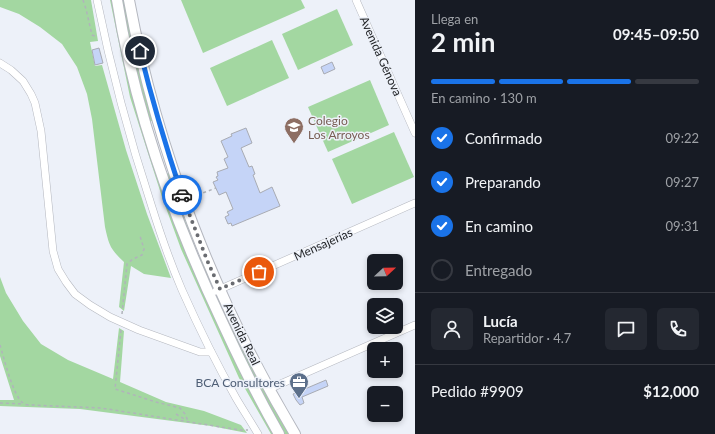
<!DOCTYPE html>
<html lang="es">
<meta charset="utf-8">
<style>
body{margin:0;font-family:Lato,sans-serif;background:#242831;color:#f1f3f6;height:100vh;display:flex;flex-direction:column;font-size:15px;white-space:nowrap}
*{box-sizing:border-box;margin:0}
p{font-size:13px;color:#9ea1a6}
.icon{flex:none;width:22px;height:22px;fill:none;stroke:currentColor;stroke-width:2;stroke-linecap:round;stroke-linejoin:round}
.map{position:relative;flex:1;overflow:hidden}
.details{display:flex;flex-direction:column;background:#171b24;width:300px}
.details>*{flex:none}
.needle{width:26px;rotate:68deg}
.controls{position:absolute;left:367px;top:254px;display:grid;gap:8px}
.controls a{display:grid;place-items:center;width:36px;height:36px;border-radius:6px;background:#171b24;box-shadow:0 2px 6px #0003;font-size:20px}
.pin{position:absolute;display:grid;place-items:center;width:34px;height:34px;color:#fff;margin:-17px;border:2px solid #fff;border-radius:50%;box-shadow:0 1px 4px #0007}
.courier{position:absolute;display:grid;place-items:center;width:40px;height:40px;margin:-20px;border:3px solid #1a73e8;border-radius:50%;background:#fff;color:#222;box-shadow:0 1px 5px #0007}
.headline em{font-style:normal;font-weight:700}
.headline div{display:flex;flex-direction:column-reverse}
.headline{display:flex;align-items:center;justify-content:space-between;height:68px;padding:0 16px}
h1{font-size:26px;font-weight:700;line-height:30px}
.bar{display:grid;grid-template-columns:repeat(4,1fr);gap:6px 4px;align-content:center;height:48px;padding:0 16px}
.bar i{height:5px;border-radius:3px;background:#363941}
.bar .current{background:#1a73e8}
.bar p{grid-column:span 4}
.line{display:flex;align-items:center;gap:10px;padding:0 16px;border-top:1px solid #363941}
.line div{flex:1}
.round{display:grid;place-items:center;flex:none;width:42px;height:42px;border-radius:6px;background:#242831}
ol{padding:0 16px;list-style:none}
li{display:flex;align-items:center;gap:12px;height:44px}
li p{margin-inline-start:auto}
li .icon{padding:4px;border-radius:50%;background:#1a73e8;color:#fff;stroke-width:4}
li:last-child{color:#9ea1a6}
li i{width:22px;height:22px;border:2px solid #363941;border-radius:50%}
main{display:flex;flex:1;min-height:0}
.map>svg:first-child{display:block}
.green{fill:#a3d7a1}
.building{fill:#c5d4f7;stroke:#a8abb3}
.lines{fill:none;stroke-linecap:round;stroke-linejoin:round}
.minor-casing{stroke:#b4b7bf;stroke-width:8}
.secondary-casing{stroke:#b4b7bf;stroke-width:12}
.path{stroke:#b0b4ba;stroke-width:1.5;stroke-dasharray:3 3;stroke-linecap:butt}
.minor{stroke:#fff;stroke-width:7}
.secondary{stroke:#fff;stroke-width:10}
.done{stroke:#6a6c71;stroke-width:4;stroke-dasharray:0 7.2}
.route{stroke:#1a73e8;stroke-width:5}
.labels{text-anchor:middle;dominant-baseline:central;stroke-width:3;stroke-linejoin:round;paint-order:stroke}
.street-label{font-size:12px;fill:#232528;stroke:#edf1f9}
.education-label{font-size:12px;fill:#785e54;stroke:#edf1f9;text-anchor:start}
.service-label{font-size:12px;fill:#4e5e75;stroke:#edf1f9;text-anchor:end}
</style>
<main>
<div class="map">
<svg width="415" height="434" viewBox="0 0 415 434">
<rect width="100%" height="100%" fill="#edf1f9"/>
<g class="green">
<path d="M0 0H91L98 41 90 42 95 66 102 65 126 150 147 214 171 278 144 274 131 266 124 311 119 307 124 262C110 249 109 245 105 227L92 119 87 94 77 67 62 44 40 27 19 14 0 7Z"/>
<polygon points="110,0 117,0 120,21 180,225 279,434 271,434 239,378 181,249 162,197 130,97"/>
<polygon points="120,0 127,0 184,206 180,207 199,257 203,256 214,286 211,287 209,286 165,174 169,173 152,121 148,122"/>
<polygon points="181,0 301,0 305,8 203,53"/>
<polygon points="337,9 353,45 298,70 282,34"/>
<polygon points="272,40 289,78 227,106 210,68"/>
<polygon points="370,80 389,125 328,152 308,107"/>
<polygon points="394,132 414,177 352,204 332,159"/>
<polygon points="0,277 6,293 23,321 41,344 68,360 113,379 119,328 124,331 120,382 166,402 204,411 241,425 247,433 211,426 80,409 0,406 0,400 14,400 0,356"/>
<polygon points="218,296 292,434 281,434 215,297"/>
</g>
<g class="building">
<polygon points="99,48 103,63 95,65 92,50"/>
<polygon points="332,62 335,69 324,74 321,67"/>
<polygon points="246,128 252,143 241,148 249,167 252,166 255,174 253,175 260,193 272,187 280,206 232,226 231,223 228,224 225,217 229,215 227,212 233,209 226,192 219,195 213,182 218,180 216,177 218,176 217,172 228,168 224,159 228,157 221,141 232,136 231,134"/>
<polygon points="326,380 328,386 302,397 304,403 300,405 296,400 293,394"/>
</g>
<g class="lines">
<g class="minor-casing">
<g id="minor">
<path d="M97 0C111 69 129 137 151 204 160 233 170 262 182 290 198 326 216 363 236 398 243 410 251 422 258 434"/>
<polyline points="356,0 415,133"/>
<polyline points="0,63 11,70 23,81 31,94 35,103 41,131 53,251 58,269 66,282 75,294 90,305 110,317 139,330 200,352 211,352"/>
<polyline points="216,291 415,203"/>
<polyline points="269,389 415,325"/>
</g>
</g>
<g class="secondary-casing">
<g id="secondary">
<path d="M117 0C135 113 175 223 224 326 241 363 259 399 279 434"/>
<path d="M129 0C157 152 216 302 295 434"/>
</g>
</g>
<g class="path">
<polyline points="83,0 86,9 92,35 97,37"/>
<polyline points="192,197 216,188"/>
<polyline points="122,314 127,264 133,259 142,255 144,249 140,236"/>
<polyline points="121,330 115,389 156,402 180,408 185,414 188,421"/>
<path d="M0 345C4 358 13 396 23 403 25 405 29 405 32 405L101 408 240 430H248"/>
<polyline points="0,403 24,404"/>
<polyline points="176,414 186,420"/>
</g>
<use href="#minor" class="minor"/>
<use href="#secondary" class="secondary"/>
</g>
<g class="lines">
<polyline class="done" points="182,195 207,260 220,289 259,272"/>
<path class="route" d="M140 51C152 100 166 147 182 195"/>
</g>
<defs>
<g id="school-pin" transform="scale(1)"><path d="M0 17L-7.5 6A9.5 9.5 0 1 1 7.5 6Z" fill="#8d6e63" stroke="#edf1f9"/><path d="M0-5L7-2L0 1L-7-2ZM-4 1L0 2.5L4 1V4Q0 6-4 4Z" fill="#fff"/></g>
<g id="office-pin" transform="scale(1)"><path d="M0 17L-7.5 6A9.5 9.5 0 1 1 7.5 6Z" fill="#5c6f8a" stroke="#edf1f9"/><path d="M-6-3h4V-5.5h4V-3h4V5H-6ZM-1-4.5V-3h2v-1.5ZM-6 0V1H6V0Z" fill="#fff"/></g>
</defs>
<g fill-rule="evenodd">
<use href="#school-pin" x="294" y="127"/>
<use href="#office-pin" x="299" y="382"/>
</g>
<g class="labels">
<g class="street-label">
<text transform="translate(381 56) rotate(66)">Avenida Génova</text>
<text transform="translate(323 244) rotate(-24)">Mensajerías</text>
<text transform="translate(242 334) rotate(64)">Avenida Real</text>
</g>
<g class="education-label">
<text x="308" y="120">Colegio<tspan x="308" dy="14">Los Arroyos</tspan></text>
</g>
<g class="service-label">
<text x="285" y="382">BCA Consultores</text>
</g>
</g>
</svg>
<div class="controls">
<a><svg class="needle" viewBox="-14 -14 28 28"><path d="M0-13l5 13h-10z" fill="#e53935"/><path d="M0 13l5-13h-10z" fill="#9ea1a6"/></svg></a>
<a><svg class="icon" aria-label="layers" viewBox="0 0 24 24"><path d="M12 4l9 5-9 5-9-5zM3 14l9 5 9-5"/></svg></a>
<a>+</a>
<a>−</a>
</div>
<div class="pin" style="left:259px;top:272px;background:#ea580c"><svg class="icon" aria-label="bag" viewBox="0 0 24 24"><path d="M5 8h14l-1 12H6zM9 8a3 3 0 0 1 6 0"/></svg></div>
<div class="pin" style="left:140px;top:51px;background:#1f2937"><svg class="icon" aria-label="home" viewBox="0 0 24 24"><path d="M3 11l9-7 9 7M6 9v11h12V9"/></svg></div>
<div class="courier" style="left:182px;top:195px"><svg class="icon" aria-label="car" viewBox="0 0 24 24"><path d="M5 17H2v-5l4-1 3-4h7l3 4 3 1v5h-3M9 17h6M6 11h13"/><circle cx="7" cy="17" r="2"/><circle cx="17" cy="17" r="2"/></svg></div>
</div>
<section class="details">
<div class="headline"><div><h1>2 min</h1><p>Llega en</p></div><em>09:45–09:50</em></div>
<div class="bar"><i class="current"></i><i class="current"></i><i class="current"></i><i></i><p>En camino · 130 m</p></div>
<ol>
<li><svg class="icon" aria-label="check" viewBox="0 0 24 24"><path d="M5 12l5 5 9-10"/></svg>Confirmado<p>09:22</p></li>
<li><svg class="icon" aria-label="check" viewBox="0 0 24 24"><path d="M5 12l5 5 9-10"/></svg>Preparando<p>09:27</p></li>
<li><svg class="icon" aria-label="check" viewBox="0 0 24 24"><path d="M5 12l5 5 9-10"/></svg>En camino<p>09:31</p></li>
<li><i></i>Entregado</li>
</ol>
<div class="line" style="height:72px"><a class="round"><svg class="icon" aria-label="person" viewBox="0 0 24 24"><circle cx="12" cy="8" r="4"/><path d="M4 21q1-7 8-7t8 7"/></svg></a><div><b>Lucía</b><p>Repartidor · 4.7</p></div><a class="round"><svg class="icon" aria-label="chat" viewBox="0 0 24 24"><path d="M4 5h16v11H9l-5 4z"/></svg></a><a class="round"><svg class="icon" aria-label="phone" viewBox="0 0 24 24"><path d="M5 4h4l2 5-3 2q2 4 5 5l2-3 5 2v4C11 20 4 13 5 4z"/></svg></a></div>
<div class="line" style="height:52px"><div>Pedido #9909</div><b>$12,000</b></div>
</section>
</main>
